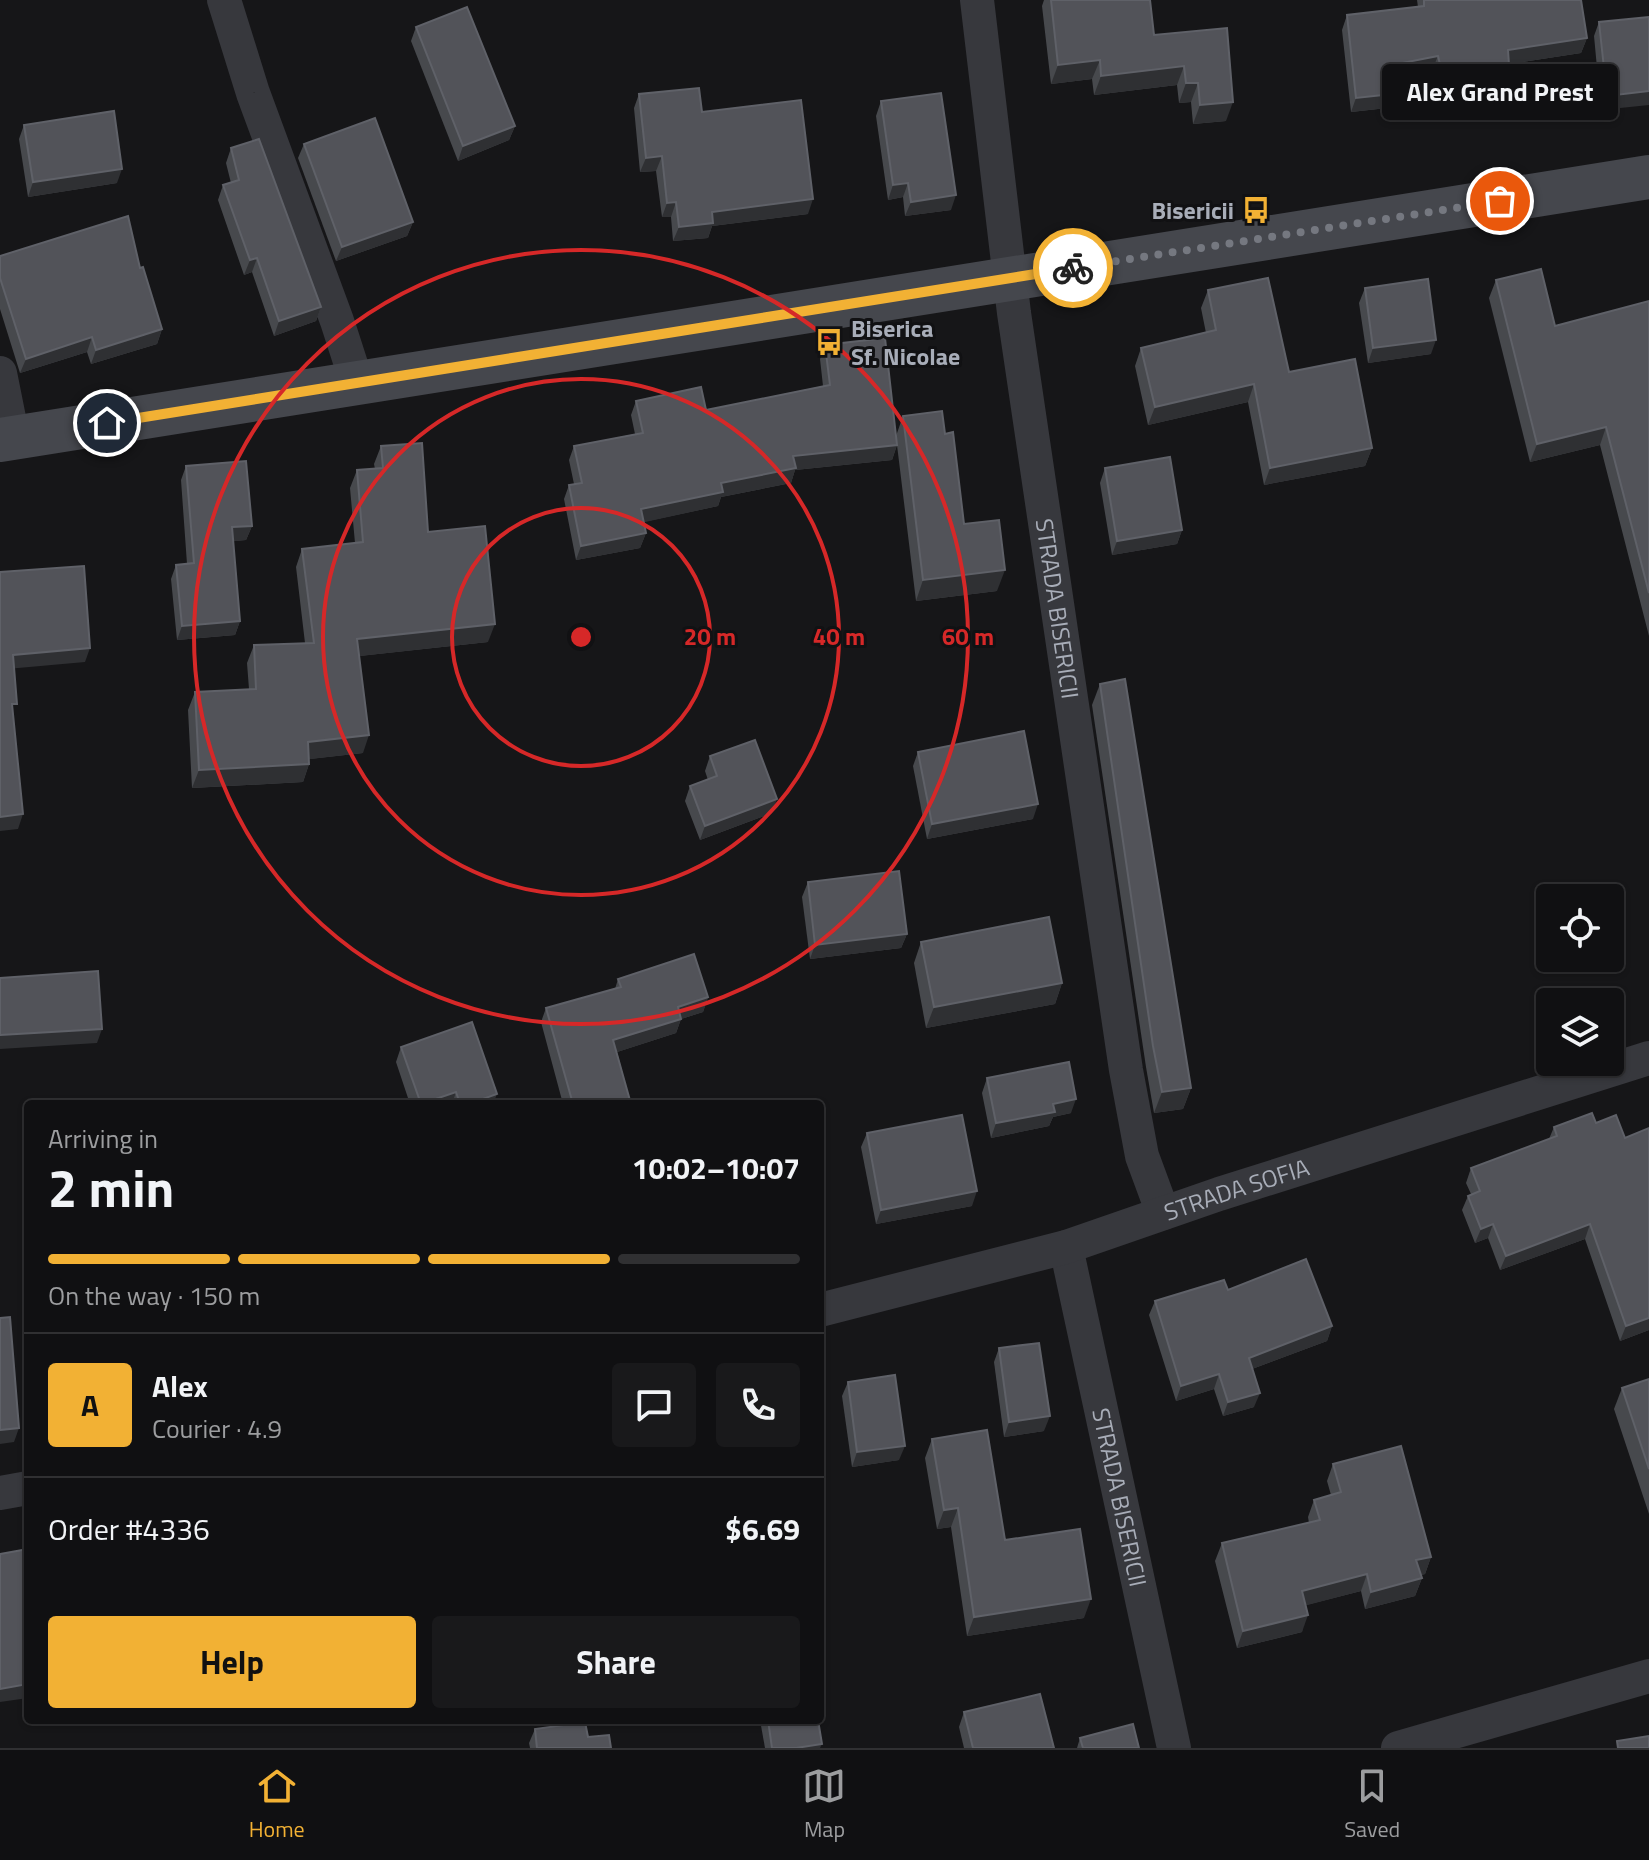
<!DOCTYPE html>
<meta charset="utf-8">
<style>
body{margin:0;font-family:"Titillium Web",sans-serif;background:#19191b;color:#f1f3f6;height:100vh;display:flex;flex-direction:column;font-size:30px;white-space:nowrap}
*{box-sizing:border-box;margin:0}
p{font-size:26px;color:#9c9d9f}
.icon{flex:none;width:44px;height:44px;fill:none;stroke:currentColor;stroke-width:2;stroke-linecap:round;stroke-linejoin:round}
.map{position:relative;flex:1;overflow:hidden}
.drawer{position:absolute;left:24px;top:1100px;width:800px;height:624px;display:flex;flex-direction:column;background:#101012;border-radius:8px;box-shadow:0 2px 6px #0004,0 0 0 2px #303032}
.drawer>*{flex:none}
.buttons{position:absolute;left:1536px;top:884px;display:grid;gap:16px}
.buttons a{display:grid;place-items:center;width:88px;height:88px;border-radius:8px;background:#101012;box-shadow:0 2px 6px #0004,0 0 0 2px #303032;font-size:40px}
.pin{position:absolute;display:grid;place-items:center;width:68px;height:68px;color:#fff;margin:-34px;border:4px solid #fff;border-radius:50%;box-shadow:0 2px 8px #0007}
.courier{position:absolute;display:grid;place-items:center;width:80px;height:80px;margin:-40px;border:6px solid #f2b134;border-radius:50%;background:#fff;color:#222;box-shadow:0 2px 10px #0007}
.bubble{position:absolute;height:56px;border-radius:8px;background:#101012;box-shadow:0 2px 6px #0004,0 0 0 2px #303032;font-size:26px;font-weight:700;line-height:56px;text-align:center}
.headline em{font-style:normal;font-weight:700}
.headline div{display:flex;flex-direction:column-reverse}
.headline{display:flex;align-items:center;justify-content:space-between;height:136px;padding:0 24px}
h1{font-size:52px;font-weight:700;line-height:60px}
.bar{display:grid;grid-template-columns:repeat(4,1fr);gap:12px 8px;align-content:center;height:96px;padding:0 24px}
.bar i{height:10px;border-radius:6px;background:#303032}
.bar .current{background:#f2b134}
.bar p{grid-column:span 4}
.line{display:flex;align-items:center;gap:20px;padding:0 24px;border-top:2px solid #303032}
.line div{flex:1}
.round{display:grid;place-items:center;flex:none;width:84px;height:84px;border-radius:8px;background:#19191b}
.button{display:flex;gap:16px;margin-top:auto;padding:16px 24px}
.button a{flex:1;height:92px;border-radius:8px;background:#f2b134;color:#111;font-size:32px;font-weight:700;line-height:92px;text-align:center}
.button a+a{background:#19191b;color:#f1f3f6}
.tab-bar{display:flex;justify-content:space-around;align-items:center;height:112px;border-top:2px solid #303032;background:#101012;font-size:22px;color:#9c9d9f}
.tab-bar a{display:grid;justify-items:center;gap:4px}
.tab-bar .current{color:#f2b134}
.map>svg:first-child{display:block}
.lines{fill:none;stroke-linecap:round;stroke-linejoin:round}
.minor{stroke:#37383d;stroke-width:34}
.secondary{stroke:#45474d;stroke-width:44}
.wall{fill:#47494d}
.shaded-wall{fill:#2f3033}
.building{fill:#525359;stroke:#5f6168;stroke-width:2}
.done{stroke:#757880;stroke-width:8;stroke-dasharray:0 14.4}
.route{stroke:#f2b134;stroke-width:10}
.ring{fill:none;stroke:#d62828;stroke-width:4}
.labels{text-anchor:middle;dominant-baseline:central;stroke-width:6;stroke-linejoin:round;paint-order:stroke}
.poi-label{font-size:24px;font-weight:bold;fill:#a8adb8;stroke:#111113;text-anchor:end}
.street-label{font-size:24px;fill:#a8adb8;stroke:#111113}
.centre{fill:#d62828;stroke:#111113;stroke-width:4}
.ring-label{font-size:24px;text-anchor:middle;font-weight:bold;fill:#d62828;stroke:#111113;stroke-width:6;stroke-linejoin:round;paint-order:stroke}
</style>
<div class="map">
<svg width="1649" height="1748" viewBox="0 0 1649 1748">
<rect width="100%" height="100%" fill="#161618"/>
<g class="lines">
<g class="minor">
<polyline points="224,0 253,93 337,321 357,383"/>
<path id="s1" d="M977 0 1014 313 1126 1070 1142 1156 1163 1213"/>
<polyline points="0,373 13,438"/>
<path id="s2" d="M1066 1247 1174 1748"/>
<path id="s3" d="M820 1310 1066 1247 1219 1194 1649 1058"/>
<polyline points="0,1493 28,1488"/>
<polyline points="1398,1748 1649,1676"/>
</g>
<polyline class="secondary" points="0,440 1649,177"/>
</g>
<g class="wall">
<polygon points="1044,0 1150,0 1154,35 1227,28 1226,121 1193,124 1191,102 1179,103 1177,85 1094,95 1092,79 1051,84 1042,6"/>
<polygon points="1417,0 1581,0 1587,38 1581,53 1509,64 1510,80 1505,95 1440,100 1432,70 1399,77 1401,93 1396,107 1351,112 1342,30 1347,15 1418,7"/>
<polygon points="1649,17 1601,110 1594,36 1599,22"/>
<polygon points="416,27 515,126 509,140 458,161 411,41"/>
<polygon points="639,94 702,112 808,214 712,226 708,238 673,241 671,217 662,217 656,171 640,172 634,108"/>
<polygon points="881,101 951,210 905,216 903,197 888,200 876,116"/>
<polygon points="24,125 117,183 28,197 19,139"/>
<polygon points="304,144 413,222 407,236 336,261 298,158"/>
<polygon points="231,148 321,307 316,321 274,336 252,272 244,275 218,200 223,185 231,183 226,163"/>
<polygon points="0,256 140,268 162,329 157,344 91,364 87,352 20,373 0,309"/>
<polygon points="1496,280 1555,326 1649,301 1649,636 1600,445 1530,462 1489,298"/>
<polygon points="1365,288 1431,354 1368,363 1359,303"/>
<polygon points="1208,290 1289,372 1372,448 1365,466 1264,485 1248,402 1148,425 1135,366 1141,348 1206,333 1201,308"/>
<polygon points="825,345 896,436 903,416 945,434 964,524 997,591 916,601 897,445 892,460 795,470 791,483 721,497 718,506 643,522 646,533 640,548 576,560 564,499 569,485 574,484 569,460 574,446 635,434 631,415 636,401 706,410 823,386 820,359"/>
<polygon points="381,446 488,642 359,656 363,753 309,759 309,764 303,782 192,788 188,710 195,692 249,689 247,663 254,645 305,643 296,567 302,549 355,543 350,488 357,470 375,469 374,464"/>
<polygon points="186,466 252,526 246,540 233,541 240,621 235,635 177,640 171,579 176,565 187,564 181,480"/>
<polygon points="1105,468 1182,530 1177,544 1112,555 1100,483"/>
<polygon points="1100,684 1191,1088 1183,1109 1154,1113 1146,1067 1092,705"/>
<polygon points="918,752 1033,819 927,839 913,766"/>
<polygon points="710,756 772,813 700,840 685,801 690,786 708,780 705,771"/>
<polygon points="808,882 907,934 901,948 810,959 802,897"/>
<polygon points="921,942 1062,983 1055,1004 926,1028 914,963"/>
<polygon points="618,979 708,997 703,1012 681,1019 676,1033 617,1052 631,1104 563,1104 541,1022 546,1008 615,989"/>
<polygon points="401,1047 493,1104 410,1104 396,1062"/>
<polygon points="987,1078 1071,1113 1053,1117 1049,1126 991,1138 982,1093"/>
<polygon points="1596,1123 1625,1138 1649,1128 1649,1330 1620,1341 1585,1239 1500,1270 1488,1238 1475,1243 1462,1210 1468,1196 1471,1194 1466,1183 1471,1168 1549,1139 1554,1127"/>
<polygon points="867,1133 972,1206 876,1224 861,1147"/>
<polygon points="1228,1290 1332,1326 1327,1341 1252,1369 1254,1407 1223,1416 1214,1389 1176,1401 1149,1315 1155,1301"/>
<polygon points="999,1348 1044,1431 1004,1437 994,1362"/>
<polygon points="1649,1379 1649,1514 1614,1409 1622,1388"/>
<polygon points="848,1382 899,1460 852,1467 842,1396"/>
<polygon points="932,1439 1005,1540 1084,1618 967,1636 951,1527 937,1529 925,1458"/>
<polygon points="1333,1464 1431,1557 1425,1574 1421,1575 1422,1578 1415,1596 1365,1609 1361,1591 1306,1605 1302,1632 1237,1648 1215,1561 1222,1543 1309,1523 1308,1517 1314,1500 1331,1495 1327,1481"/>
<polygon points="964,1712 1054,1748 964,1748 959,1727"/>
<polygon points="760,1720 818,1720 820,1748 765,1748"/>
<polygon points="535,1729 588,1737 611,1748 530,1748 529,1743"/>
<polygon points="1080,1738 1139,1748 1077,1748"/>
</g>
<g class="shaded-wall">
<polygon points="1587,38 1581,53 1503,65 1508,50"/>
<polygon points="1438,56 1432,70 1392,78 1397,64"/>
<polygon points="1100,60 1092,79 1051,84 1058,65"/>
<polygon points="1184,66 1177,85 1094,95 1101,76"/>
<polygon points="1510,80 1505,95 1440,100 1445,86"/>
<polygon points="1186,83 1198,83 1191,102 1179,103"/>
<polygon points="1649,91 1649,105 1601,110 1607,96"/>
<polygon points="1401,93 1396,107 1351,112 1356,98"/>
<polygon points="1233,102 1226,121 1193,124 1200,105"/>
<polygon points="515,126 509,140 458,161 463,146"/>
<polygon points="662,156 656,171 640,172 646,158"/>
<polygon points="122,169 117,183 28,197 33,182"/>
<polygon points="908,183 903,197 888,200 893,185"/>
<polygon points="956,195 951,210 905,216 911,202"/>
<polygon points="813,199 808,214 712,226 708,238 673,241 679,227 712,212"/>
<polygon points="676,202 671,217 662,217 667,203"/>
<polygon points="413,222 407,236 336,261 342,247"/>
<polygon points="257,258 252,272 244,275 250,260"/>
<polygon points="321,307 316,321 274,336 279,321"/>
<polygon points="162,329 157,344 91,364 96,350"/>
<polygon points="92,337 87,352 20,373 26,359"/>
<polygon points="1436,340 1431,354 1368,363 1373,348"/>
<polygon points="1254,384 1248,402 1148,425 1155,407"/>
<polygon points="1606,427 1600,445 1530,462 1537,444"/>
<polygon points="897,445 892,460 795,470 791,483 721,497 718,506 636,524 641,509 721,483 793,456"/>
<polygon points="1372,448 1365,466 1264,485 1270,468"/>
<polygon points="252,526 246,540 226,542 232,527"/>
<polygon points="1182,530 1177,544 1112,555 1117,541"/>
<polygon points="646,533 640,548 576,560 581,546"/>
<polygon points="1005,570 997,591 916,601 923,580"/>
<polygon points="240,621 235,635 177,640 182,626"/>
<polygon points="495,624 488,642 351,657 357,639"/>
<polygon points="90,648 85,662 7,669 13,655"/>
<polygon points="369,735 363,753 302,760 308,742"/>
<polygon points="309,764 303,782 192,788 199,770"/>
<polygon points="777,799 772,813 700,840 705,826"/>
<polygon points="1038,804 1033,819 927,839 932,824"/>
<polygon points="23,814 18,829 0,831 0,817"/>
<polygon points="907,934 901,948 810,959 815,945"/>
<polygon points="1062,983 1055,1004 926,1028 934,1007"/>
<polygon points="708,997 703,1012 681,1019 676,1033 608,1055 613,1040 678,1007"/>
<polygon points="102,1029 97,1043 0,1049 0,1035"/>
<polygon points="1191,1088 1183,1109 1154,1113 1162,1092"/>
<polygon points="456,1092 452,1104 421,1104"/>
<polygon points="497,1094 493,1104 469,1104"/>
<polygon points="1076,1099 1071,1113 1053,1117 1049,1126 991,1138 996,1123 1053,1104"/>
<polygon points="977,1191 972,1206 876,1224 881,1210"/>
<polygon points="1493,1224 1488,1238 1475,1243 1481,1229"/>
<polygon points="1590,1224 1585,1239 1500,1270 1506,1256"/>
<polygon points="1649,1318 1649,1330 1620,1341 1626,1326"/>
<polygon points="1332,1326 1327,1341 1244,1372 1249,1358"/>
<polygon points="1219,1374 1214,1389 1176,1401 1181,1386"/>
<polygon points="1260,1393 1254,1407 1223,1416 1228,1402"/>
<polygon points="1050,1416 1044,1431 1004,1437 1009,1422"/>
<polygon points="19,1428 14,1442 0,1444 0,1430"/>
<polygon points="905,1446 899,1460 852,1467 857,1452"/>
<polygon points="958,1508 951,1527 937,1529 944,1510"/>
<polygon points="1431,1557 1425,1574 1410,1578 1416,1560"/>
<polygon points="1367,1574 1361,1591 1296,1608 1302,1591"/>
<polygon points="1422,1578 1415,1596 1365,1609 1371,1592"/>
<polygon points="1091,1599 1084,1618 967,1636 974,1617"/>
<polygon points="1308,1615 1302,1632 1237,1648 1243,1631"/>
<polygon points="28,1684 28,1698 0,1702 0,1689"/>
<polygon points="822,1744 820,1748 796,1748"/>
</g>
<g class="building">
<polygon points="1051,0 1150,0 1154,35 1227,28 1233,102 1200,105 1198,83 1186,83 1184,66 1101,76 1100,60 1058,65"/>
<polygon points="1424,0 1581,0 1587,38 1508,50 1510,80 1445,86 1438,56 1397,64 1401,93 1356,98 1347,15 1424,6"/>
<polygon points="467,7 515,126 463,146 416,27"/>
<polygon points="1649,17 1649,91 1607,96 1599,22"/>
<polygon points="699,88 702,112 801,100 813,199 712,212 713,223 679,227 676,202 667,203 662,156 646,158 639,94"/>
<polygon points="941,93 956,195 911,202 908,183 893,185 881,101"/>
<polygon points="114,111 122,169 33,182 24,125"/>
<polygon points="375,118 413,222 342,247 304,144"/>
<polygon points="259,139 321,307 279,321 257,258 250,260 223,185 239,180 231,148"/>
<polygon points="128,216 140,268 143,267 162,329 96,350 92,337 26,359 0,278 0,256"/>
<polygon points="1541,269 1555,326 1649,301 1649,593 1606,427 1537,444 1496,280"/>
<polygon points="1268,278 1289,372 1355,359 1372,448 1270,468 1254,384 1155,407 1141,348 1216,330 1208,290"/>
<polygon points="1428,279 1436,340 1373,348 1365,288"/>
<polygon points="885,338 897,445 793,456 796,468 721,483 723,492 641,509 646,533 581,546 569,485 582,483 574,446 643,433 636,401 701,387 706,410 830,385 825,345"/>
<polygon points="942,411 945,434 953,432 964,524 999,520 1005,570 923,580 903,416"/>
<polygon points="422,443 428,532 485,526 495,624 357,639 369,735 308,742 309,764 199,770 195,692 256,689 254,645 314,643 302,549 363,542 357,470 383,468 381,446"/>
<polygon points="1170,457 1182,530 1117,541 1105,468"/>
<polygon points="246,461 252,526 232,527 240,621 182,626 176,565 194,563 186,466"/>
<polygon points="84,566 90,648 13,655 17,704 12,704 23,814 0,817 0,572"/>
<polygon points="1125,679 1191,1088 1162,1092 1153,1046 1100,684"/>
<polygon points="1024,731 1038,804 932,824 918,752"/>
<polygon points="755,740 777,799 705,826 690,786 717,776 710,756"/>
<polygon points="899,871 907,934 815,945 808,882"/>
<polygon points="1049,917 1062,983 934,1007 921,942"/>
<polygon points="694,954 708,997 678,1007 681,1019 613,1040 631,1104 573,1104 546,1008 621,987 618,979"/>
<polygon points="98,971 102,1029 0,1035 0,978"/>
<polygon points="472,1022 497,1094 469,1104 460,1104 456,1092 421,1104 401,1047"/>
<polygon points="1069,1062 1076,1099 1053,1104 1055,1112 996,1123 987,1078"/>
<polygon points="1592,1113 1596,1123 1616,1115 1625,1138 1649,1128 1649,1318 1626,1326 1590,1224 1506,1256 1493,1224 1481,1229 1468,1196 1480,1191 1471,1168 1557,1136 1554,1127"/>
<polygon points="962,1115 977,1191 881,1210 867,1133"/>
<polygon points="1306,1259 1332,1326 1249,1358 1260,1393 1228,1402 1219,1374 1181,1386 1155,1301 1224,1280 1228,1290"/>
<polygon points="10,1317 19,1428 0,1430 0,1318"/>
<polygon points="1039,1343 1050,1416 1009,1422 999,1348"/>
<polygon points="895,1375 905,1446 857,1452 848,1382"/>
<polygon points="1649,1379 1649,1469 1622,1388"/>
<polygon points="987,1430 1005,1540 1080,1529 1091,1599 974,1617 958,1508 944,1510 932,1439"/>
<polygon points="1401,1446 1431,1557 1416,1560 1422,1578 1371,1592 1367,1574 1302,1591 1308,1615 1243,1631 1222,1543 1320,1520 1314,1500 1341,1492 1333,1464"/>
<polygon points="28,1549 28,1684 0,1689 0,1554"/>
<polygon points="1040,1694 1054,1748 973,1748 964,1712"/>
<polygon points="768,1720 818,1720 822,1744 796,1748 772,1748"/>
<polygon points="585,1722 588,1737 609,1735 611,1748 537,1748 535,1729"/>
<polygon points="1133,1724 1139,1748 1083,1748 1080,1738"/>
<polygon points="1649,1736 1649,1748 1618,1748 1617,1741"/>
</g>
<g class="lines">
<polyline class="done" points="1073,268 1500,201"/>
<polyline class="route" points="107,423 1073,268"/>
</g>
<g class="ring">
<circle cx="581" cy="637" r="129"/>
<circle cx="581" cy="637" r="258"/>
<circle cx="581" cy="637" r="387"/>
</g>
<defs>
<g id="bus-bare" transform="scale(2.16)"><path d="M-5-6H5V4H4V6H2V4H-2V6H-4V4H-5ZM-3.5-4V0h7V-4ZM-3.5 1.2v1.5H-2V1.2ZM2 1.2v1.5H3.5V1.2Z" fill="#f2b134" stroke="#111113" stroke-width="2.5" paint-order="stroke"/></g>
</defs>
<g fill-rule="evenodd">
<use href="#bus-bare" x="1256" y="210"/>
<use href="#bus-bare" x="829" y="342"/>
</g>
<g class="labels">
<g class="poi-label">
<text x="1234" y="210">Bisericii</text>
<text x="851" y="328" text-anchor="start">Biserica<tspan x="851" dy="28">Sf. Nicolae</tspan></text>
</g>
<g class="street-label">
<text stroke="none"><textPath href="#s1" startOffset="614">STRADA BISERICII</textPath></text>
<text stroke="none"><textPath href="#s3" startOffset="434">STRADA SOFIA</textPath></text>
<text stroke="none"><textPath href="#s2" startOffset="256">STRADA BISERICII</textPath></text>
</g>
</g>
<circle cx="581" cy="637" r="12" class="centre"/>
<g class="ring-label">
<text x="710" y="645">20 m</text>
<text x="839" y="645">40 m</text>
<text x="968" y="645">60 m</text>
</g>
</svg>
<div class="buttons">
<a><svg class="icon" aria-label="locate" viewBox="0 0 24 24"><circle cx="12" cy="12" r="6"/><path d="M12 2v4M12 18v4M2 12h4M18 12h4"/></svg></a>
<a><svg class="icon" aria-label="layers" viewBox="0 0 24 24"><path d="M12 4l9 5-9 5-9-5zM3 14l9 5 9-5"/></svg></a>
</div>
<div class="pin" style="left:1500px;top:201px;background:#ea580c"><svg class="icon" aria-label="bag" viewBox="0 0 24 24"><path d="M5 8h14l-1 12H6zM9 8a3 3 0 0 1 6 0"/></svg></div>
<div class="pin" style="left:107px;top:423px;background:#1f2937"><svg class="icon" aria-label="home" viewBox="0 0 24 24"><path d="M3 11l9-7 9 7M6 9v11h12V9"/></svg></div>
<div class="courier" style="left:1073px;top:268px"><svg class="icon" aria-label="bike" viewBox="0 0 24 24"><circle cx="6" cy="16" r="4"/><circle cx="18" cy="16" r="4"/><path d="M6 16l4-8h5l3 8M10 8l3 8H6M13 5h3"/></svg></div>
<div class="bubble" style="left:1382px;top:64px;width:236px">Alex Grand Prest</div>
<section class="drawer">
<div class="headline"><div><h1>2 min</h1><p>Arriving in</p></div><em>10:02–10:07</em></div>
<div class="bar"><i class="current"></i><i class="current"></i><i class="current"></i><i></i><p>On the way · 150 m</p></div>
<div class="line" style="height:144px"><b class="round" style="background:#f2b134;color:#111">A</b><div><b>Alex</b><p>Courier · 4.9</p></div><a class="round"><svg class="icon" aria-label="chat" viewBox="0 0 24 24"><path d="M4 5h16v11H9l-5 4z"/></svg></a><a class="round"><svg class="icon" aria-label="phone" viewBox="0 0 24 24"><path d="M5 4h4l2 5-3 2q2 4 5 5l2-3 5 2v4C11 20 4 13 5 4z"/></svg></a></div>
<div class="line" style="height:104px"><div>Order #4336</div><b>$6.69</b></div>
<div class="button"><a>Help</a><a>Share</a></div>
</section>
</div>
<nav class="tab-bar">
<a class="current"><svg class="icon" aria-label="home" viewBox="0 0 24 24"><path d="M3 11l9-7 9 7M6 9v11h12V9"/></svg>Home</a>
<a><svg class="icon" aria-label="map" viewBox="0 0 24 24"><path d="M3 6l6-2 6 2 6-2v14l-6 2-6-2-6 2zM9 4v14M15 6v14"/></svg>Map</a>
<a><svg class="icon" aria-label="saved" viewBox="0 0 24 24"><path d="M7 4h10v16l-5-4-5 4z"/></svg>Saved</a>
</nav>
